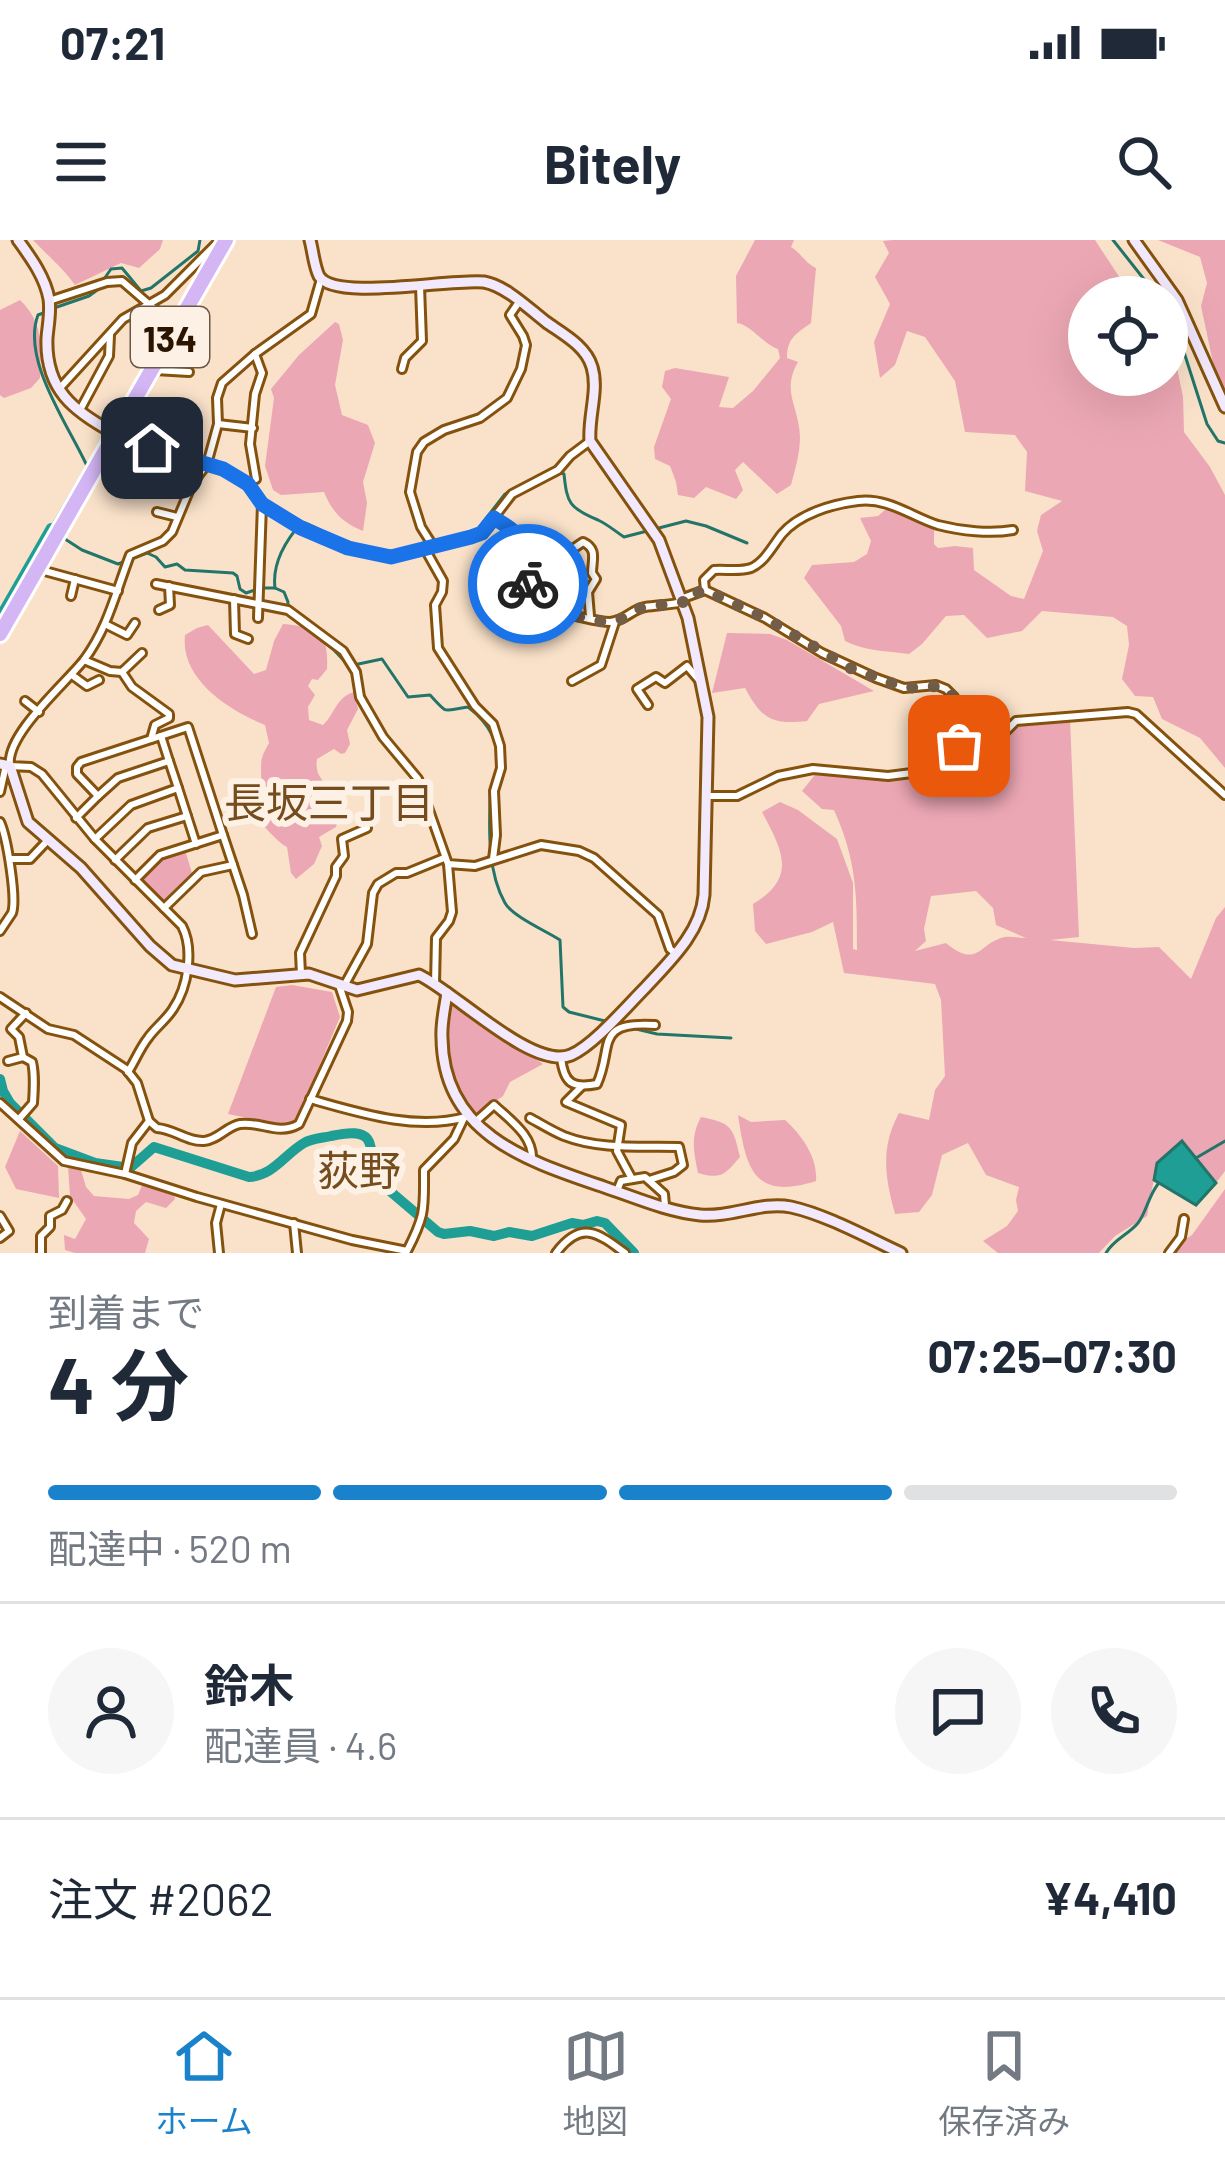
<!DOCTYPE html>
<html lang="ja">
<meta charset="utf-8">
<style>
body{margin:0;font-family:Barlow,"Noto Sans JP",sans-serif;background:#f6f6f7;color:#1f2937;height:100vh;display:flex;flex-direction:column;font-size:45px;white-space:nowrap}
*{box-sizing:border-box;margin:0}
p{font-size:39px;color:#747a83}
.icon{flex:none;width:66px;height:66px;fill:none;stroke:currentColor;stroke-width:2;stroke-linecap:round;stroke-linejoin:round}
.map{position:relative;height:1013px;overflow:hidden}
.panel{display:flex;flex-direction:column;background:#fff;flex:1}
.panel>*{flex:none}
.controls{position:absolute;left:1068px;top:36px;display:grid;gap:24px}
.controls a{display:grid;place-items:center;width:120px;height:120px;border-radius:50%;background:#fff;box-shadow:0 12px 48px #0002;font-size:60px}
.pin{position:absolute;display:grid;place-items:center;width:102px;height:102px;color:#fff;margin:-51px;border-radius:24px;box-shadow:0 6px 18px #0006}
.courier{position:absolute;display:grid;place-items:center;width:120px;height:120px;margin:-60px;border:9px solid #1a73e8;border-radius:50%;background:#fff;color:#222;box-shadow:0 3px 15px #0007}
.summary em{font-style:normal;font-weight:700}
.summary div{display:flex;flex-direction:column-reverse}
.summary{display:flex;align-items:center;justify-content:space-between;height:204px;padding:0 48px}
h1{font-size:78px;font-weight:700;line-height:90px}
.bar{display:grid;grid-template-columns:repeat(4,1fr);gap:18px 12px;align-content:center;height:144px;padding:0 48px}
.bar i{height:15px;border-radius:9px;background:#e0e1e3}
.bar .selected{background:#1a81cb}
.bar p{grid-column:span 4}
.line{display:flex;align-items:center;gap:30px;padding:0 48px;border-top:3px solid #e0e1e3}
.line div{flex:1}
.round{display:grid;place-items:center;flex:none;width:126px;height:126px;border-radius:63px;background:#f6f6f7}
.status{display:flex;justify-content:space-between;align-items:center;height:84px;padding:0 60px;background:#fff;direction:ltr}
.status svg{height:33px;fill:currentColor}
header{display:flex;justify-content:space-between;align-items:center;height:156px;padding:0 48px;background:#fff;font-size:54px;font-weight:700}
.menu{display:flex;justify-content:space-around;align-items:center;height:168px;border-top:3px solid #e0e1e3;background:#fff;font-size:33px;color:#747a83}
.menu a{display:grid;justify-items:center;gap:6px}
.menu .selected{color:#1a81cb}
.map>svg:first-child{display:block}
.green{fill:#eca7b4;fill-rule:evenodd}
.water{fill:#1e9e94;stroke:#227568;stroke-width:3}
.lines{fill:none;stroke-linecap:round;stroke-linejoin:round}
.stream{stroke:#227568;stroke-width:3}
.river{stroke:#1e9e94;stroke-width:10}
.street-casing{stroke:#85520d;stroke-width:12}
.secondary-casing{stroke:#85520d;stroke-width:15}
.highway-casing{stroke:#fff;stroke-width:20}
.street{stroke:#fff;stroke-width:6}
.secondary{stroke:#f2e9fc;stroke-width:9}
.highway{stroke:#d4b6f4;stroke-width:14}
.done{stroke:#735d47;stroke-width:12;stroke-dasharray:0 21.6}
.route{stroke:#1a73e8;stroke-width:15}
.labels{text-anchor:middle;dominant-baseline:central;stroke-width:12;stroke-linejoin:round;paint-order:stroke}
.shield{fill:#fdf1e5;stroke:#6a5745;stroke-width:3}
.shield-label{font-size:36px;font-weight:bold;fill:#2b1500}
.neighbourhood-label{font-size:42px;fill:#744c1d;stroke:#fdf1e5}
</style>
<div class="status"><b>07:21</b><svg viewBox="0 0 49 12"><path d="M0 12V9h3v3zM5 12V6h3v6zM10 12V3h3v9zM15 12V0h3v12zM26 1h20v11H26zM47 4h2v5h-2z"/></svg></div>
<header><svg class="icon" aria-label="menu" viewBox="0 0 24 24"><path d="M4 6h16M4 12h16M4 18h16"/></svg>Bitely<svg class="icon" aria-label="search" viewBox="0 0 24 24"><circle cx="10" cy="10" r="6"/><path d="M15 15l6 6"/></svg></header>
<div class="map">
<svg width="1225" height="1013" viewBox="0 0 1225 1013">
<rect width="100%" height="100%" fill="#fae2ca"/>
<g class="green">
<path d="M33 0H163L160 9 139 28 121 23 75 45C62 27 48 16 33 0Z"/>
<path d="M755 0H794L791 7C801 13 805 23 816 28L811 83C796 94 787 98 787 118L798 122C781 152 799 166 800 197 800 213 795 230 791 245L777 254 743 222 735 230 743 250 736 259 706 247 694 258 678 255 676 242 670 226 655 219 654 207 671 159 662 147 665 131 675 128 729 137 719 167 733 168 753 151 780 118 778 109C762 103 751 85 737 83L736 36Z"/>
<path d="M893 0H1095L1120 38 1154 57H1089V135H1167V79L1183 157 1184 192 1210 227 1225 255V528L1200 498 1162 479 1153 457 1135 456 1122 439 1129 405 1127 386 1113 377 1042 371 1022 391 987 398 964 375 946 376 922 404 909 414C887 411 864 411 845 401L841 386 804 338 812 325 854 322 867 314 871 301 860 278 878 276 886 269 934 287V304L938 308 955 306 973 308 974 330 1011 356 1024 359 1043 311 1037 291 1041 275 1062 261 1025 251 1027 212 1015 195 965 192 955 141 925 97 907 91 895 125 880 138 874 102 890 64 875 37 889 13 883 1Z"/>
<polygon points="1158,0 1225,0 1225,154 1215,132 1201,66 1207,43 1200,17"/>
<path d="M20 60C44 83 41 106 40 138L31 148 4 158 0 155V70Z"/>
<path d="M335 82 339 84 343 100 335 145 342 175 368 185 375 203 363 242 367 263 363 291C343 283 332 272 324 252L281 255 273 250 265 226 274 158 271 149 299 115Z"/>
<path d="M283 384C318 387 329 393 327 429L318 440 312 439 308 446 315 455 308 467 309 480 323 485C335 474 336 457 354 452L358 469 347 490 350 504 345 513 341 514 334 509 317 519C312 549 348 543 336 587L319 597 322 606 314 624 296 639 291 633 287 607C277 602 260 582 253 572 256 563 261 551 261 542 262 523 258 522 269 503L265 485C228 470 180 439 185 395L197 388 208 385 254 434 266 430 274 401Z"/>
<path d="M727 393 770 394 787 400 874 451 819 464 807 481C771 485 762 479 745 448L712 453Z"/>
<path d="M1070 479 1079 697 1050 700 1134 708 1159 707 1191 739 1216 678 1225 667V931L1216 943 1181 902 1157 923 1147 976 1115 996 1099 1013H998L983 1001 1007 986 1018 971 1016 960 1019 947 986 935 968 903 942 915 932 955 919 972 895 974C885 937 880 908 899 873L929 880 935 850 945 836 941 760 935 744 844 733 833 682 812 692 766 704 755 691 753 664C798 637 782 610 762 572L780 562 798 570 837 599 853 643V709L857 710C857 656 857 621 834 570L822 569 802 551 822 526H840L878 533 965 532 1018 483ZM976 651 993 668 996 685 1026 698C1019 698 1012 696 1005 697 979 702 979 730 946 703L915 711 926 701 924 689 931 656Z"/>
<polygon points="185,610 192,633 163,664 139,640 162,618"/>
<polygon points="292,745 332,752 340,777 297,879 288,885 281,885 228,874 276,747"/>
<path d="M450 758 543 824 510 842 503 856 474 877C445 832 442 811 450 758Z"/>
<path d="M738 875 751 882 785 880C802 895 818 918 816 941 753 961 746 928 738 875Z"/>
<path d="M701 877C731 883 733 886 740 917 725 934 722 940 698 933 694 912 690 897 701 877Z"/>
<polygon points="20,891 58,926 59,958 16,949 5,927"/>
<polygon points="68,927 81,930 86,947 94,956 129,959 138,955 143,943 173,951 175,959 166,968 146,962 136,971 134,983 149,999 145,1013 75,1013 65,1010 64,995 75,999 86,979 70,956"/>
<polygon points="1225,949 1225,1013 1173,1013 1179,1003 1192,995"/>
</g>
<polygon class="water" points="1182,901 1216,943 1196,965 1154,940 1157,923"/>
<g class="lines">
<g class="stream">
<polyline points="1113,0 1158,57"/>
<polyline points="104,39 111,29 122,28 141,51 151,48 198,11 200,0"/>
<polyline points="54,68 89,56 100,48"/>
<polyline points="1167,70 1173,78 1207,184 1218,201 1225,203"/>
<path d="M46 72 38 75C21 120 69 186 87 226L51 288"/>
<path d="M65 299 82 310 118 324 147 313 156 317 165 327 177 324 185 330 233 333 237 336 240 349 246 353 261 348H275C272 324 286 300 302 282 315 286 324 293 337 299 361 311 388 314 414 308"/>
<path d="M423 306 477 290 505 254 551 229 564 234C567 263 569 268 598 280 607 284 615 291 624 297L686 281 706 286 747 303"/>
<path d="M275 348 284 352 288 362 287 374 333 409 349 426 382 419 408 457 430 455C449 476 442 470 468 467 488 482 503 505 496 532 494 542 490 549 490 560 489 593 488 633 505 663 512 676 546 691 560 700L563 767 569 772 605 781"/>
<polyline points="632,788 657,794 731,798"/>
<polyline points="1196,918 1225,901"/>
<path d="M1106 1013C1114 999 1128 995 1138 983 1146 973 1148 957 1158 944"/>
</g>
<g class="river">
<polyline points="0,377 51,288"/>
<path d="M0 839 3 851 10 863 55 908 95 923 130 928 154 907 249 937C273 936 285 914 304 903 312 898 323 898 331 896 372 887 373 899 371 935L438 992 444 994 470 991 494 996 509 992 532 996 572 983 583 985 597 981 605 983 634 1013"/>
</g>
<g class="street-casing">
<g id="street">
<polyline points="49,61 107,42 122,41 173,85"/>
<polyline points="255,114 262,133 255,154 250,204 256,239"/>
<polyline points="402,129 405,118 422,101 420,46"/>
<polyline points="155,130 189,132"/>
<polyline points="59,149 123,79 165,55 218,2"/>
<polyline points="80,170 109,116 110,95"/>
<polyline points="218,184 253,188"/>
<path d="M117 195C135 202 153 210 172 215 207 226 243 229 262 264L258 378"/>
<polyline points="162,210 165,184"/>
<polyline points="189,220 192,194"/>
<polyline points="146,231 152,208"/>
<polyline points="169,241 177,217"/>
<polyline points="262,264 301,288 327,299 357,310 391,317 482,293 512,254 558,230 570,216 590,201"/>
<polyline points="157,272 177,277"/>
<path d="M495 279C537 307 505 308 521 336 525 344 546 367 553 373 573 373 592 382 610 382 625 381 632 369 645 367 658 365 670 365 683 362"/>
<polyline points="433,306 421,287 410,252 417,212 424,202 444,190 480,178 507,158 521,129 526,105 523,96 510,75 519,62"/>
<polyline points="425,309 443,341 442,352 435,365 438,408 475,466 493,484 500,506 501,528 494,551 496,595 493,619"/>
<polyline points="41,330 118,351"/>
<polyline points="156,344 288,370 343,411 356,432 360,457 383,497 418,539 448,624 475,626 541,605 579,611 594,618 658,675 670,709 675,713"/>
<path d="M533 348 564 315 583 302C598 309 592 320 592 333L596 339 588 352 590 376"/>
<path d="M705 350 704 340 714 330C726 329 739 332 751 328 765 322 773 305 782 294 799 274 832 264 858 261 888 257 912 277 938 285 961 291 990 294 1013 290"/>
<polyline points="71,356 75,339"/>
<polyline points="683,358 705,350 765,378 822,413 876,438 904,448 936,445 946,449 954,457 958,468 959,534"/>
<polyline points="234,359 235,394 248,399"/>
<polyline points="159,370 170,365 169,346"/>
<polyline points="105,384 127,395 135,383"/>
<polyline points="84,420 110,431 122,432 142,413"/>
<polyline points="122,432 132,447 169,474 169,478 155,485 151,499"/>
<polyline points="72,435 87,446 99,440"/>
<polyline points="572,441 601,425 615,382"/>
<polyline points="25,461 39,472"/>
<polyline points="648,465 637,449 656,437 665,443 687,426 699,440"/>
<polyline points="178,548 196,604"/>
<polyline points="0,552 6,525"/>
<polyline points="98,556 118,538 169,521 161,496"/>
<polyline points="707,556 737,556 778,536 813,529 888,536 920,532 959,534 971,526 1016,481 1128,472 1136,474 1225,555"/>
<polyline points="76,578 98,556 77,534 77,527 81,522 188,487 223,595 160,615 135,640"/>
<path d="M0 582C7 597 17 659 12 673 10 676 2 688 0 691"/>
<polyline points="223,595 243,655 252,694"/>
<polyline points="95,599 131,565 178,548 169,521"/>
<polyline points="11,619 30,619 48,600"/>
<polyline points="115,620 148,588 187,576"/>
<polyline points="164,668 201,632 233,625"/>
<polyline points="301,734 300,713 336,636 336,627 344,616 342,599 367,588"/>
<polyline points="435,744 436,698 449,681 452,672 448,624"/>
<polyline points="344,746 367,704 373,653 378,644 396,633 407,633 444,618"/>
<polyline points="0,757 48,789 74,795 126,829 137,843 149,881 132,903 125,934 64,921 0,863"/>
<path d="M561 818C564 842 571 849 597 844 614 807 593 781 655 785"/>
<polyline points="8,821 23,817"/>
<path d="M128 832C135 821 140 808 148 798 155 788 166 780 173 769 188 747 194 709 182 686L95 599 42 534 31 527 10 526C5 495 65 444 84 420 108 388 116 351 130 315L163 301 172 292 192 244 207 224 218 184 217 158 222 143 255 114 311 74 321 39"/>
<polyline points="582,846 566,862 621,885 617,911 632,939"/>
<path d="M310 859C360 873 415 891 466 877"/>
<path d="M530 878C541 884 552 891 564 896 600 910 641 906 679 907L683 925 674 932 649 940"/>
<path d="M19 879 33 863C34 849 35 835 32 822L23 817 19 797 11 789 26 773"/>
<path d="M149 881 157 888C174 889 187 902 204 901 218 900 227 886 240 884 261 881 278 896 299 884L347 781 348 772 339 745"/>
<path d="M474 883 494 865C511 881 534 896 532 921"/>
<path d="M125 934 197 957 352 1000 407 1011C426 974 424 969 424 930L454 899 464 878"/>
<polyline points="617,951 621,941 645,937 664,954 665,966"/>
<polyline points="0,976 9,991 0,998"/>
<polyline points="294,983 297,1013"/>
<polyline points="41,1013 41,996 50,987 50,976 62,970 67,961"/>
<polyline points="219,1013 216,983 221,964"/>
<path d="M556 1013C581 980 597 992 625 1013"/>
<polyline points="1169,1013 1181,997 1184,979"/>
</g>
</g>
<g class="secondary-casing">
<g id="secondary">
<path d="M18 0C31 18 45 37 49 59 51 72 48 85 47 98 45 149 73 171 114 193"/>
<polyline points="1134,0 1177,60 1225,167"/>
<path d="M0 524 10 526 28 582 81 628 150 706 172 725 235 740 309 734 357 750 419 735C454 751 533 831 571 815 594 805 627 766 646 747 670 721 701 692 704 655L708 477 688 378 659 300 590 201C588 177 599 150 592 127 586 106 563 94 546 82 528 68 506 46 484 42 454 38 334 62 319 36 314 26 313 11 310 0"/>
<path d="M447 753C445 767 441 783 442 798 443 895 528 921 604 947 634 957 668 972 700 975 731 978 761 961 791 967 827 975 868 998 901 1013"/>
</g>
</g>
<g class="highway-casing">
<polyline id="highway" points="0,394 226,0"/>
</g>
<use href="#street" class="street"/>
<use href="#secondary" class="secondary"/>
<use href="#highway" class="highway"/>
</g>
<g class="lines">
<path class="done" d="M528 344 553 373C573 373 591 382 610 382 625 381 632 369 645 367 658 365 670 365 683 362L682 358 705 350 765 378 850 428 904 448 936 446 946 449 954 458 958 468 959 506"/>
<path class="route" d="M152 208 223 229 248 244 262 264 301 288 348 308 391 317 471 297 482 293 494 278C501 283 513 288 517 297 524 314 513 328 528 344"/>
</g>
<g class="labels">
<rect class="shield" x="131" y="67" width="78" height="60" rx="9"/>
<g class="shield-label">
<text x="170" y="97">134</text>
</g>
<g class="neighbourhood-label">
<text x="329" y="561">長坂三丁目</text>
<text x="359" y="929">荻野</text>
</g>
</g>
</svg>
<div class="controls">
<a><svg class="icon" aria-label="locate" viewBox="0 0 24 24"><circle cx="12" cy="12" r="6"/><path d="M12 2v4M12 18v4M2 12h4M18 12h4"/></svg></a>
</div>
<div class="pin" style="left:959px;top:506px;background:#ea580c"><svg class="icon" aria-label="bag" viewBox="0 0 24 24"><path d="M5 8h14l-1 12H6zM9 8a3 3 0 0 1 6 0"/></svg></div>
<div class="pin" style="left:152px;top:208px;background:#1f2937"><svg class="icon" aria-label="home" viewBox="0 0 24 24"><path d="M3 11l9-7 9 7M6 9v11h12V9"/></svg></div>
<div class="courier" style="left:528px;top:344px"><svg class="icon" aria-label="bike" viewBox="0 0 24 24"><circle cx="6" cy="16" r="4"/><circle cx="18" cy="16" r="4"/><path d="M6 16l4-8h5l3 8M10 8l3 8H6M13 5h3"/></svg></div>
</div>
<section class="panel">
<div class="summary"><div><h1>4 分</h1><p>到着まで</p></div><em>07:25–07:30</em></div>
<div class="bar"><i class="selected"></i><i class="selected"></i><i class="selected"></i><i></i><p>配達中 · 520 m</p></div>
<div class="line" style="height:216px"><a class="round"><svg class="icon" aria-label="person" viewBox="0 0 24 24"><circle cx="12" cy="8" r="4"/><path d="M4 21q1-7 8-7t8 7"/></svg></a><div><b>鈴木</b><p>配達員 · 4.6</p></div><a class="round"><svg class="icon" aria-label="chat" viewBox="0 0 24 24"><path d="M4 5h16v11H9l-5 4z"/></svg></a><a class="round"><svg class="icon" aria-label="phone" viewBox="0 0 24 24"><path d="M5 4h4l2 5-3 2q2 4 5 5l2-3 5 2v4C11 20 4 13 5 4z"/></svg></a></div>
<div class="line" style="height:156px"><div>注文 #2062</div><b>¥4,410</b></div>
</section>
<nav class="menu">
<a class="selected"><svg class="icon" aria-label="home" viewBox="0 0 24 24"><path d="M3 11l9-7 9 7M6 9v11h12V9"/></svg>ホーム</a>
<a><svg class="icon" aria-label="map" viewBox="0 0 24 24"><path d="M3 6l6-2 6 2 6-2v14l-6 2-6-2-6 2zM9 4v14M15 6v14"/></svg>地図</a>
<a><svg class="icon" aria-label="saved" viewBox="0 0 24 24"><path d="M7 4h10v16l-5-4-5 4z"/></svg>保存済み</a>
</nav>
